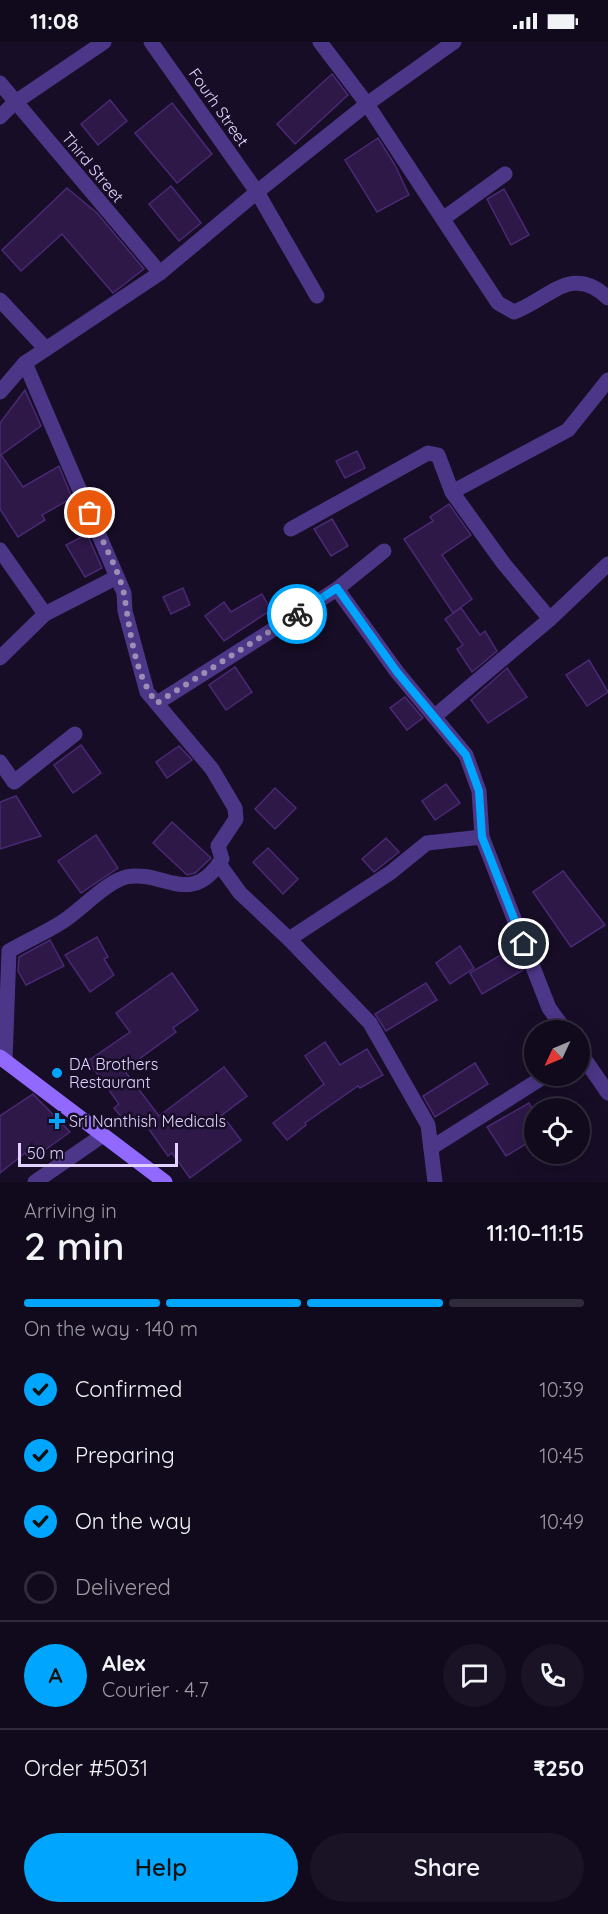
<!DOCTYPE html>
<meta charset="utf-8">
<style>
body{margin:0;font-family:Quicksand,sans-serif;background:#1a1325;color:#f1f3f6;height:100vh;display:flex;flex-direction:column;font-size:22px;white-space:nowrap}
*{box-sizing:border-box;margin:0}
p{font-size:20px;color:#9c9aa3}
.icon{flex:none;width:33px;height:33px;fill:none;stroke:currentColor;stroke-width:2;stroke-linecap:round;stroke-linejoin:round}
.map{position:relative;height:1140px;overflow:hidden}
.side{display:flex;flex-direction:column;background:#110a1c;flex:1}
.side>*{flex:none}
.needle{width:39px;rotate:226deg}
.controls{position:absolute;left:524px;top:978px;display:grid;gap:12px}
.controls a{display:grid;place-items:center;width:66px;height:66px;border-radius:50%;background:#110a1c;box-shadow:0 6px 24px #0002,0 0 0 2px #302b3b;font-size:30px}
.scale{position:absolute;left:18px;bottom:15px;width:160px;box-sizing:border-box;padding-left:6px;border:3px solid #e2d2ff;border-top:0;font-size:16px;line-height:21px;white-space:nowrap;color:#e2d2ff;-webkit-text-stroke:4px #170d26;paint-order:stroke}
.pin{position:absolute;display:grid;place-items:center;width:51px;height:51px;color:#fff;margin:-26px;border:3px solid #fff;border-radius:50%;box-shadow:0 2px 6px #0007}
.courier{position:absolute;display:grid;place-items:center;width:60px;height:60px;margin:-30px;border:4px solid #00a6fd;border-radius:50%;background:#fff;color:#222;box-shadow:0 2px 8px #0007}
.summary em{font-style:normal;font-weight:600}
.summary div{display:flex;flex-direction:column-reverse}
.summary{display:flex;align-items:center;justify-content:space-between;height:102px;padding:0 24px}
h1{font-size:39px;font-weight:600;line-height:45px}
.bar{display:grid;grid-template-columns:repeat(4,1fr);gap:9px 6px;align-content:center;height:72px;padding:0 24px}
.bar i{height:8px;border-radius:4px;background:#302b3b}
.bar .current{background:#00a6fd}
.bar p{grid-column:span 4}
.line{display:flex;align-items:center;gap:15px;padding:0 24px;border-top:2px solid #302b3b}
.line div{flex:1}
.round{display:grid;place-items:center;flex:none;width:63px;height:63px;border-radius:32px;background:#1a1325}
ol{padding:0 24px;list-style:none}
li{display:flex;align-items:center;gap:18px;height:66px}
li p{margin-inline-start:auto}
li .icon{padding:6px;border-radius:50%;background:#00a6fd;color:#111;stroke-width:4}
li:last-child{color:#9c9aa3}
li i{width:33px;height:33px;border:3px solid #302b3b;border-radius:50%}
.cta{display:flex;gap:12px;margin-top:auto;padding:12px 24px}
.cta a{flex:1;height:69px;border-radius:36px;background:#00a6fd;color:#111;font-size:24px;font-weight:600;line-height:69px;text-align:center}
.cta a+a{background:#1a1325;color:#f1f3f6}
.status{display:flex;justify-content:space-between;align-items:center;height:42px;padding:0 30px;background:#110a1c;direction:ltr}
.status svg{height:16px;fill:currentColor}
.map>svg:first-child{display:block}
.building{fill:#2d1848;stroke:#4a2975;stroke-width:1.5}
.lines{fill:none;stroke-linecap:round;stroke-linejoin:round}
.street{stroke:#4c3687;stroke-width:15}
.secondary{stroke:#9169ff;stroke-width:15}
.done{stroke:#9b8db3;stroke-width:6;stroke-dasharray:0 10.8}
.route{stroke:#00a6fd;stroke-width:8}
.poi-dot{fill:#00a6fd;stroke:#170d26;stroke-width:2}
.labels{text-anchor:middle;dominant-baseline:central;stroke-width:5;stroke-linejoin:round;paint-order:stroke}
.street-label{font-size:16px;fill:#e2d2ff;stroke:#170d26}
.poi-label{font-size:16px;fill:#e2d2ff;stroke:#170d26;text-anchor:start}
</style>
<div class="status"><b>11:08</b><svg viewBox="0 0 49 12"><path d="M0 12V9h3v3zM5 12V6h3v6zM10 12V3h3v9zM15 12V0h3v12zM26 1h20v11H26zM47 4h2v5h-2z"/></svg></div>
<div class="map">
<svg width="608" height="1140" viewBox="0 0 608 1140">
<rect width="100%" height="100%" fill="#170d26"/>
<g class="building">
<polygon points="332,32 348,53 295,102 277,82"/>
<polygon points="110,58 127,79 98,103 81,82"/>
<polygon points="172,61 212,112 177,141 135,91"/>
<polygon points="378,96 395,123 409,153 377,170 345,118"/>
<polygon points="171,144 201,181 179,199 149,162"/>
<polygon points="67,146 97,171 144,227 113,251 62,192 21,229 2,208"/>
<polygon points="504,147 529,193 511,203 487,157"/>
<polygon points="25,348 41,384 1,413 23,445 59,424 72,456 42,473 45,478 18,495 0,467 0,381"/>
<polygon points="357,409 365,426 345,436 336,419"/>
<polygon points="449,462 471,493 442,513 472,557 453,571 404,497 433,479 430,475"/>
<polygon points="332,477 348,504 331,514 314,487"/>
<polygon points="87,492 102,526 85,535 66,503"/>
<polygon points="183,546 190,563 171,572 163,555"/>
<polygon points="262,552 271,568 224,599 205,574 224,560 231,570"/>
<polygon points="461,566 480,593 485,589 497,609 472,630 457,607 463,603 445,577"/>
<polygon points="589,618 608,650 587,664 566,633"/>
<polygon points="235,625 252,650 226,668 209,643"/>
<polygon points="507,626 527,655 488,681 471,658"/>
<polygon points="405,655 423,676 407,688 390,666"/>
<polygon points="81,703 101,731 73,751 54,723"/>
<polygon points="179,704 192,718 167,736 156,720"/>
<polygon points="446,742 460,761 435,778 422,759"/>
<polygon points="275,746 296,766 275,787 255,767"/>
<polygon points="16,754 41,794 0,807 0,760"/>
<polygon points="172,780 211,816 195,831 187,833 153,801"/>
<polygon points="96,793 118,826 81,851 58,819"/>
<polygon points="386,796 399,810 374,830 362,817"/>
<polygon points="268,806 298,837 283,852 253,820"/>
<polygon points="563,829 605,883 571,905 533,850"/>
<polygon points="97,895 108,915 104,917 114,933 90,950 65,913"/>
<polygon points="50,898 64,924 26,943 18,929 19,915"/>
<polygon points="460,904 474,926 450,942 436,921"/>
<polygon points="511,907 523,928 482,952 470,931"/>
<polygon points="172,931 198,968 173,986 176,990 124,1028 159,1074 224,1025 247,1054 222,1073 241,1098 190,1136 172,1111 168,1114 139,1073 127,1082 114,1066 119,1062 88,1019 130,990 116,971"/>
<polygon points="426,941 437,958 386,989 375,972"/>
<polygon points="325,1000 340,1023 367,1007 383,1033 360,1046 358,1044 305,1081 306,1083 287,1098 273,1081 324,1042 305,1014"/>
<polygon points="475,1021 488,1042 435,1075 423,1054"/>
<polygon points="33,1052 70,1090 31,1118 25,1111 0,1131 0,1074"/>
<polygon points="529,1061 534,1070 534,1097 506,1114 487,1085"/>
</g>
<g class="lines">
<g class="street">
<polyline points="151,0 257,150 367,62 454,0"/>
<path d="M320 0 367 62 498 261 514 270C549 257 572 221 608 256"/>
<polyline points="0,41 160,231"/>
<polyline points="0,75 14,61 104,0"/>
<polyline points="444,176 505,132"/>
<polyline points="0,258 46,307"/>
<polyline points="25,321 117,535 45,572"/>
<polyline points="608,338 568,388 452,450 504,522 550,577 608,522"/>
<polyline points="0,350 25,321 160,231 257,150 317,254"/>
<polyline points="291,487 428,411 438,413 452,450"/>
<polyline points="0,508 45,572 0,616"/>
<polyline points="384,509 337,547 397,630 466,713 479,749 482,795"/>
<polyline points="157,661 337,547"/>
<polyline points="435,674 550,577"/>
<polyline points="0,720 14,740 75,692"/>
<polyline points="219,822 240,851 289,897"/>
<polyline points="579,1009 608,1051"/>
<path d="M5 1019 9 909C26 899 45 891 62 880 81 868 106 840 126 835 163 827 191 867 222 817L218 804 236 777 235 766 212 727 147 650 125 569 124 551 117 535"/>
<polyline points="431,1106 545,1034"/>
<polyline points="35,1140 103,1093"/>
<polyline points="435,1140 428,1083 370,981 289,897 390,831 427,801 482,795 549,966 565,988"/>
</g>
<polyline class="secondary" points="0,1015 165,1140"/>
</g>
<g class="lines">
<path class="done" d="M90 471C99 493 120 530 124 552 130 587 134 633 157 661L297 572"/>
<polyline class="route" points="297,572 337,546 397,630 466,713 479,749 482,795 524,902"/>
</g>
<g class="poi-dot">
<circle cx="57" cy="1031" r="6"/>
<path d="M54 1070h6v6h6v6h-6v6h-6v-6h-6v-6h6z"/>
</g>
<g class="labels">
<g class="street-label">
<text transform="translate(219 65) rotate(55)">Fourh Street</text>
<text transform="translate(93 125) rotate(50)">Third Street</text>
</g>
<g class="poi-label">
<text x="69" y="1022">DA Brothers<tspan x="69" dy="18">Restaurant</tspan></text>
<text x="69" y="1079">Sri Nanthish Medicals</text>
</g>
</g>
</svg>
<div class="controls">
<a><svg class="needle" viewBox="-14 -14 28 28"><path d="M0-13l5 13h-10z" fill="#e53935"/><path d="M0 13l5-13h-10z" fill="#9c9aa3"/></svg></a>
<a><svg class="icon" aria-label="locate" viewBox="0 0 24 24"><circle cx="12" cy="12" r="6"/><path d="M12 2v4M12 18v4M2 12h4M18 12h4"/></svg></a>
</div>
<div class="scale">50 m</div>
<div class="pin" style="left:90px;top:471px;background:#ea580c"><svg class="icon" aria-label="bag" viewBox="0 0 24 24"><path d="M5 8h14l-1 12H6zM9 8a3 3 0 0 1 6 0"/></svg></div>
<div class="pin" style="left:524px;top:902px;background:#1f2937"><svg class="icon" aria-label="home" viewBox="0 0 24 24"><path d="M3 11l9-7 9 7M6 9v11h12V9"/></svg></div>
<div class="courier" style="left:297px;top:572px"><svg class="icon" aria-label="bike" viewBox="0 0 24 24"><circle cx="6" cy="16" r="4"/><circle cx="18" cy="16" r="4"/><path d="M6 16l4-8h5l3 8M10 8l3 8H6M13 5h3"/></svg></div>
</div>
<section class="side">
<div class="summary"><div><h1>2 min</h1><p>Arriving in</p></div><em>11:10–11:15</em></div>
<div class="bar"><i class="current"></i><i class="current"></i><i class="current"></i><i></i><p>On the way · 140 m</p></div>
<ol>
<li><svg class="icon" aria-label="check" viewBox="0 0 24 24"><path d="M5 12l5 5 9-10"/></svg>Confirmed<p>10:39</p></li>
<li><svg class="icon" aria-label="check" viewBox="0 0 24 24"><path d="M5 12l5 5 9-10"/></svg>Preparing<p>10:45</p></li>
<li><svg class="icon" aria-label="check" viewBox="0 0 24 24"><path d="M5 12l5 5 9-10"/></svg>On the way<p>10:49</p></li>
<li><i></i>Delivered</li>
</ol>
<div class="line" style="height:108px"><b class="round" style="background:#00a6fd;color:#111">A</b><div><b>Alex</b><p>Courier · 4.7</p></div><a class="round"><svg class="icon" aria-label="chat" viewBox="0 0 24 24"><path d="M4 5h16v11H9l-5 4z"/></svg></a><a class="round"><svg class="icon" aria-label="phone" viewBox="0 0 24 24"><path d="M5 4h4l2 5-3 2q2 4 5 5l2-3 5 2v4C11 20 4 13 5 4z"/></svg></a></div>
<div class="line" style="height:78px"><div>Order #5031</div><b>₹250</b></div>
<div class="cta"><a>Help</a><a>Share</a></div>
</section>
